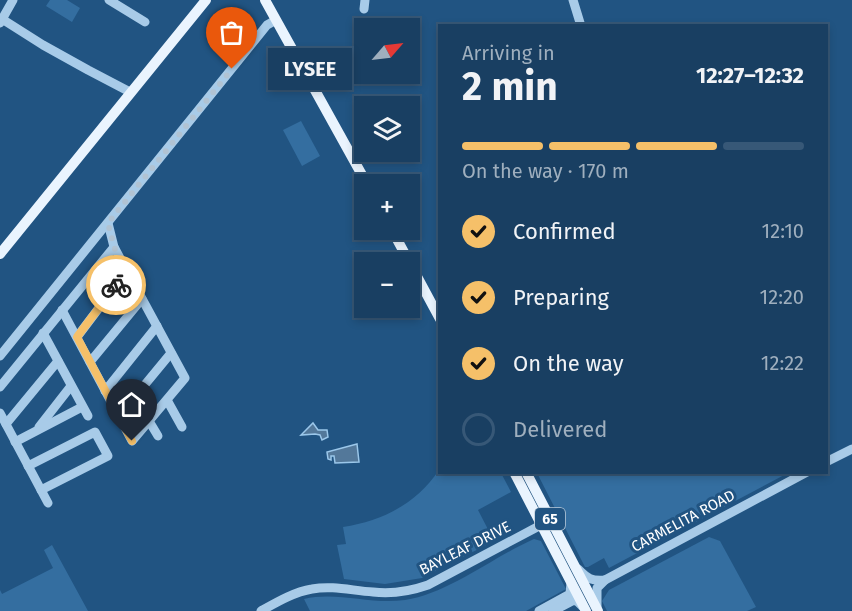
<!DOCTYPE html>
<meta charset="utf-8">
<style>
body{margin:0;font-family:"Fira Sans",sans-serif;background:#224668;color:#f1f3f6;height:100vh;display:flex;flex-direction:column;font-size:22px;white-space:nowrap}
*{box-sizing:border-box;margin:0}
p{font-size:20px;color:#9fafbe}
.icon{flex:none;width:33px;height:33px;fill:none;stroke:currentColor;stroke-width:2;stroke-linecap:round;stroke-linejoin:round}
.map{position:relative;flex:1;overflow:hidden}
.sheet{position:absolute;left:438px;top:24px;width:390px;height:450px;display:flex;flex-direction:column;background:#193f62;border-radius:0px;box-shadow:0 3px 9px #0003,0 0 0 2px #375877}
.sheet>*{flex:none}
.needle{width:39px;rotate:62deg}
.tools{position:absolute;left:354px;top:18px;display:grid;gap:12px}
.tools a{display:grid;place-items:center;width:66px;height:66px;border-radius:0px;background:#193f62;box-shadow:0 3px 9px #0003,0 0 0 2px #375877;font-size:30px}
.pin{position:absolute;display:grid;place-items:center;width:51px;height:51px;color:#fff;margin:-62px -26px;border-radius:50% 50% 50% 0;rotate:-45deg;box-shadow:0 0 6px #0007}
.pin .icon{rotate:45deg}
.courier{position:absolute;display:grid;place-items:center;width:60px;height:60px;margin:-30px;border:4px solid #f5c069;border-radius:50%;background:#fff;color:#222;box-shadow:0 2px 8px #0007}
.bubble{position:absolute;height:42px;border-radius:0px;background:#193f62;box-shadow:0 3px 9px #0003,0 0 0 2px #375877;font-size:20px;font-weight:700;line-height:42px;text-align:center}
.headline em{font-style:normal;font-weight:700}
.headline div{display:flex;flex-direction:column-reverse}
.headline{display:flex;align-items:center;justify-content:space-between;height:102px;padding:0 24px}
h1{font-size:39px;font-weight:700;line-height:45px}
.bar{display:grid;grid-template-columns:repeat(4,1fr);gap:9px 6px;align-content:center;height:72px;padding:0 24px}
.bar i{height:8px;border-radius:4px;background:#375877}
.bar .active{background:#f5c069}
.bar p{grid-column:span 4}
ol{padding:0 24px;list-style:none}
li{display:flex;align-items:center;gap:18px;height:66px}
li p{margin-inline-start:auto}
li .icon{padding:6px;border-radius:50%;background:#f5c069;color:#111;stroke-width:4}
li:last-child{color:#9fafbe}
li i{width:33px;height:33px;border:3px solid #375877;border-radius:50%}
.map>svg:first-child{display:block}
.green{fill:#346ea0}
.water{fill:#53789a;stroke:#9bc7ea;stroke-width:1.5}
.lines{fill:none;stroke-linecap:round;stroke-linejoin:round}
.minor{stroke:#a8cbe8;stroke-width:9}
.major{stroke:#eaf4fe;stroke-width:10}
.done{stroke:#b1c3d3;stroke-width:6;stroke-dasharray:0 10.8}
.route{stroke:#f5c069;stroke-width:8}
.labels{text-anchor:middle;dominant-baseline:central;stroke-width:6;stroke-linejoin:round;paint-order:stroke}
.shield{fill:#215482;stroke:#bcccda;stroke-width:1.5}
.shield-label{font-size:14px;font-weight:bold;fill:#fff}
.street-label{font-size:15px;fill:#fff;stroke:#215482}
</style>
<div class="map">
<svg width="852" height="611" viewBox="0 0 852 611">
<rect width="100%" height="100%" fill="#215482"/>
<g class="green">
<polygon points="50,0 67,0 80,8 72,22 46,6"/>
<polygon points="301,121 320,156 302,166 283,130"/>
<path d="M439 470 440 472 501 473 511 492 478 510 494 541 422 578 385 584 344 579 337 545 346 544 343 527C383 521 417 503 439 470Z"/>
<polygon points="537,473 788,473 609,568 604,558 588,567 585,567"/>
<polygon points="709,537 720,541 756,607 747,611 607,611 602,601 609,590"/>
<path d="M534 539 541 541 566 589 526 611H310L304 599C337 591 371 605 405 600 448 594 493 557 534 539Z"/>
<polygon points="52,545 88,611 0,611 0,590 2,594 53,568 44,550"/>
</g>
<g class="water">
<polygon points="313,423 318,430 327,430 328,437 322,440 320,435 315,434 301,435"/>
<polygon points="357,444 359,462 335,463 334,456 331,456 331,460 328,459 327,452"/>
</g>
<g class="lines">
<g class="minor">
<polyline points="109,0 145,22"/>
<polyline points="573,0 581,26"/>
<polyline points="364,9 365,0"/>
<polyline points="2,19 43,45 88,70 130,92"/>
<polyline points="0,23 13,0"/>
<polyline points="62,310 132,441 185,378 114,247 108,223"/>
<polyline points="43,333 88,416"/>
<polyline points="77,337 127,271"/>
<polyline points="0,356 267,25 276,20"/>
<polyline points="90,362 142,299"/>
<polyline points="0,387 114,247"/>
<polyline points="105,391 157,326"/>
<polyline points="167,400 182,427"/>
<polyline points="0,413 48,503"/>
<polyline points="119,416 171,353"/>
<polyline points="149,421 158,436"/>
<polyline points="6,424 58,361"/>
<polyline points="39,427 71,386"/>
<polyline points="15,442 82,407"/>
<polyline points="826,462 852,449"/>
<polyline points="28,466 95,432 108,456 41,490"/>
<path d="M578 569C588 579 591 581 605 580"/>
<polyline points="597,607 597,588 605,580 807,472"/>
<path d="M261 611C277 602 294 592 312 589 333 585 353 591 373 592 391 594 411 591 428 585L541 525"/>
<polyline points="539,611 570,594 571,583"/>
<polyline points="553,611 574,600 578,602 584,608"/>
</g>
<g class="major">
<polyline points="265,0 367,184"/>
<polyline points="392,230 440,319"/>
<polyline points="0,254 206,0"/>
<polyline points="514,472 586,611"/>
<polyline points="526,472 598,611"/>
</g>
</g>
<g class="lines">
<polyline class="done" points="116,285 127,271 114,247 108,223 232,69"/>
<polyline class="route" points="116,285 77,337 132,441"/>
</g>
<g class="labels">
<rect class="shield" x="535" y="508" width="30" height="22" rx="4.5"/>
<g class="shield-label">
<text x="550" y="519">65</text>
</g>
<g class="street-label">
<text transform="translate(683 521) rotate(-28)">CARMELITA ROAD</text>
<text transform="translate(465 548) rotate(-27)">BAYLEAF DRIVE</text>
</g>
</g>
</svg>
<div class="tools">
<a><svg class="needle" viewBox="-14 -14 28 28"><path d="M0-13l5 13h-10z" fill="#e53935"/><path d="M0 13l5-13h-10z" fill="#9fafbe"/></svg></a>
<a><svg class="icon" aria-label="layers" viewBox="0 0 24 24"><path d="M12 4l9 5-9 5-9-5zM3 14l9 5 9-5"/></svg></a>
<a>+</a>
<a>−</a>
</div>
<div class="pin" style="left:232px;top:69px;background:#ea580c"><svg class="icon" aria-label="bag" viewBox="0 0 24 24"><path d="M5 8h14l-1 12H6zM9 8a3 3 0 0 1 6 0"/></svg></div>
<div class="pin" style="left:132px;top:441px;background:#1f2937"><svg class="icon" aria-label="home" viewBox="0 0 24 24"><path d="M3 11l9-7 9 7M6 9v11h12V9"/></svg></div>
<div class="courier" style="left:116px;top:285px"><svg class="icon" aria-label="bike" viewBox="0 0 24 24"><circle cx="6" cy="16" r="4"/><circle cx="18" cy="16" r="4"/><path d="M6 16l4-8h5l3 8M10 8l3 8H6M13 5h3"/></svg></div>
<div class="bubble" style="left:268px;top:48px;width:84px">LYSEE</div>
<section class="sheet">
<div class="headline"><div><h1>2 min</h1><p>Arriving in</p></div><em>12:27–12:32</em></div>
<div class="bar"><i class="active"></i><i class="active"></i><i class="active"></i><i></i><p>On the way · 170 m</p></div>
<ol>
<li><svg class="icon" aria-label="check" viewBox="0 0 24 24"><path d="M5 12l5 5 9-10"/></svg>Confirmed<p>12:10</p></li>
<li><svg class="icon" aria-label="check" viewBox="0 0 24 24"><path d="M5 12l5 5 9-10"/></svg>Preparing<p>12:20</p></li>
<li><svg class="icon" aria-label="check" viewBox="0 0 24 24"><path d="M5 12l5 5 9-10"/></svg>On the way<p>12:22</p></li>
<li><i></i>Delivered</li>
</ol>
</section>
</div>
